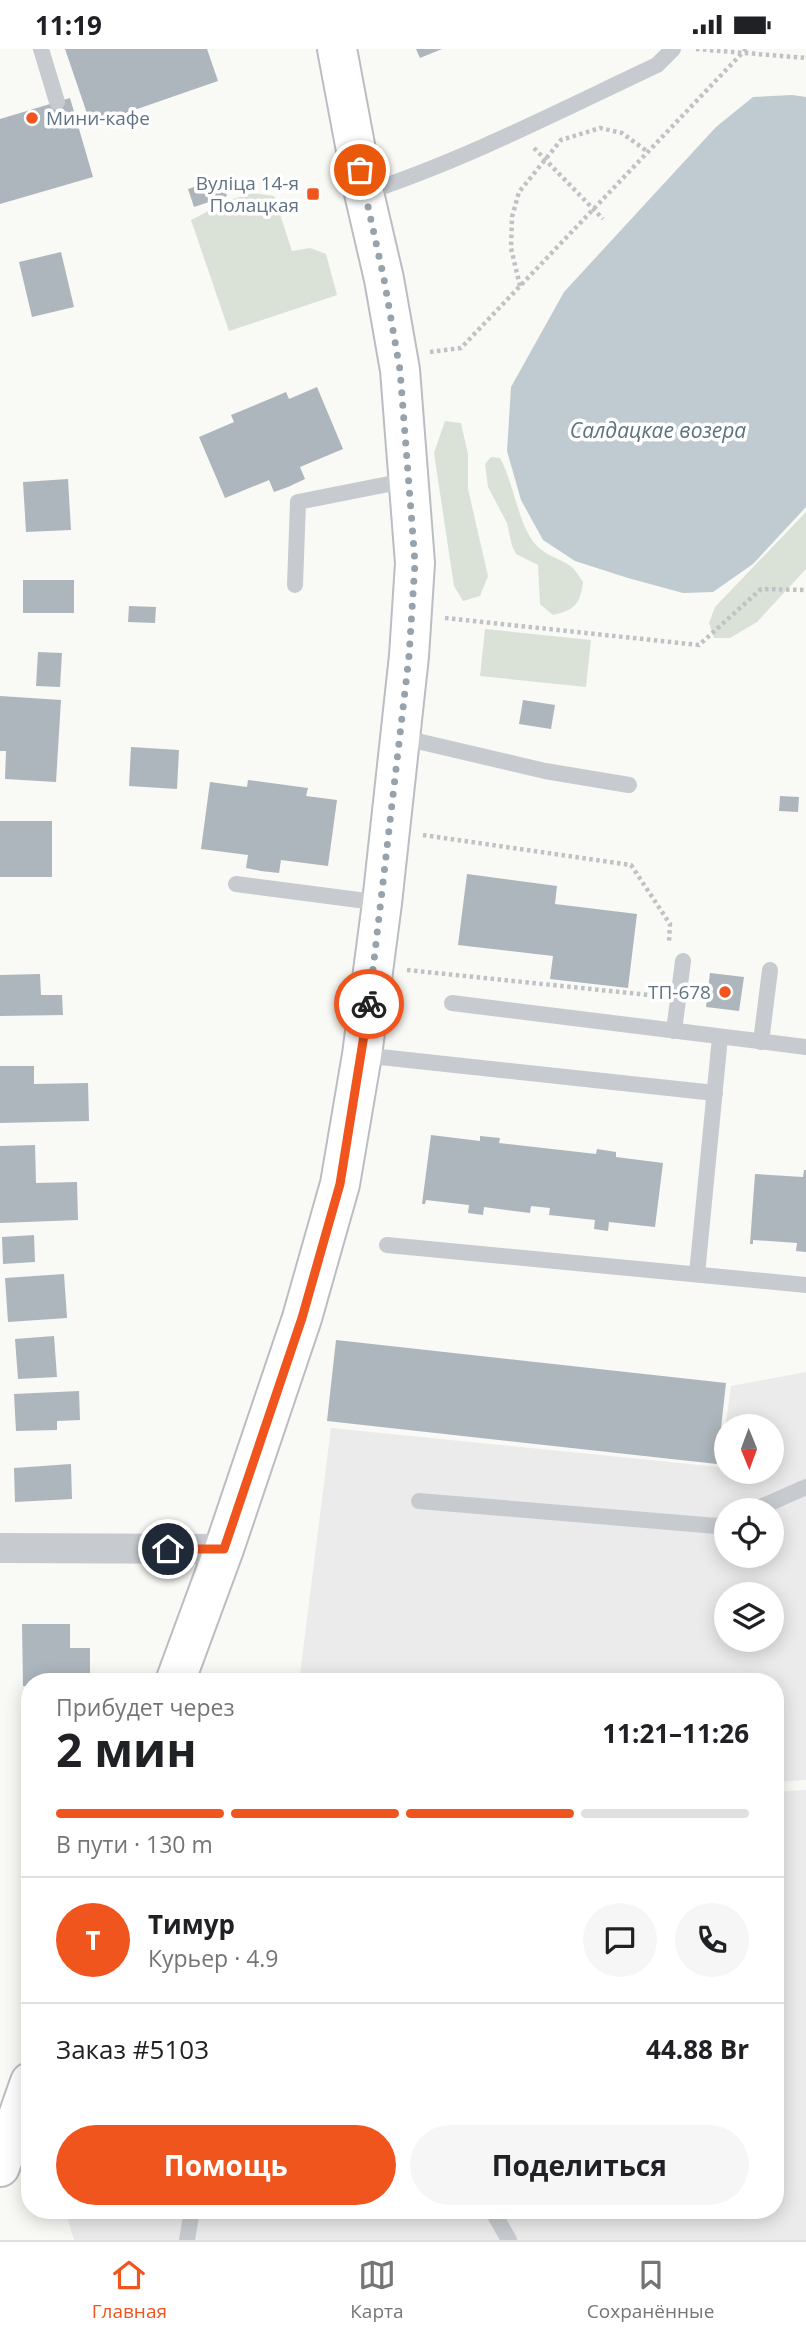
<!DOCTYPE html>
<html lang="ru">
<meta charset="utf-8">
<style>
body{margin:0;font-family:"Open Sans",sans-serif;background:#f6f6f6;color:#202124;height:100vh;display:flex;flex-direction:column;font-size:26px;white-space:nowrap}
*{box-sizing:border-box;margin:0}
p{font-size:23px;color:#757577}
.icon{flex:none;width:38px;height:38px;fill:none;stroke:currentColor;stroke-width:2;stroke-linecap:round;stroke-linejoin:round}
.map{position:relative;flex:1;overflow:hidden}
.sheet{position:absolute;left:21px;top:1624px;width:763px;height:546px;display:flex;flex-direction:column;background:#fff;border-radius:28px;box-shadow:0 4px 18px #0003}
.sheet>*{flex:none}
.needle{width:46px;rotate:179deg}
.tools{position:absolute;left:714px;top:1365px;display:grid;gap:14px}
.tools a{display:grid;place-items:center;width:70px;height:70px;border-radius:50%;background:#fff;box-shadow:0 4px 18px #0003;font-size:35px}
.pin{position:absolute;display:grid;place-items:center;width:60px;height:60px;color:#fff;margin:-30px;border:4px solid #fff;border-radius:50%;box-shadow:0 2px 7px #0007}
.courier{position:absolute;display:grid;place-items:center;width:70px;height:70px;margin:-35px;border:5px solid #f1551e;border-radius:50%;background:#fff;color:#222;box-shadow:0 2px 9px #0007}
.overview em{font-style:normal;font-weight:700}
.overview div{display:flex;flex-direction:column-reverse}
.overview{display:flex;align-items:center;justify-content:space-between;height:119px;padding:0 35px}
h1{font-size:46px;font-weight:700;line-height:52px}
.bar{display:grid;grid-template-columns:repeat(4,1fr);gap:10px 7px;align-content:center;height:84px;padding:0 35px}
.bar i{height:9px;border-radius:5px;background:#e0e0e0}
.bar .active{background:#f1551e}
.bar p{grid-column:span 4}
.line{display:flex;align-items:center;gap:18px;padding:0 35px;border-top:2px solid #e0e0e0}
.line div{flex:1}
.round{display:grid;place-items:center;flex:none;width:74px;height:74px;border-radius:37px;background:#f6f6f6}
.action{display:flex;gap:14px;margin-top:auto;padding:14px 35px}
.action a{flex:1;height:80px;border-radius:42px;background:#f1551e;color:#fff;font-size:28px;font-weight:700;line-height:80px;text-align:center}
.action a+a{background:#f6f6f6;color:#202124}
.status{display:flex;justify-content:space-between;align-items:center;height:49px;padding:0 35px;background:#fff;direction:ltr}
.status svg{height:19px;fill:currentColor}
.dock{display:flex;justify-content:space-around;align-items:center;height:98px;border-top:2px solid #e0e0e0;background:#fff;font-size:19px;color:#757577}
.dock a{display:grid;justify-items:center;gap:4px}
.dock .active{color:#f1551e}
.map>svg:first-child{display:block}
.built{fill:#eaebea;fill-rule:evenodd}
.green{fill:#dae1d7}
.water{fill:#bfcbd0}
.building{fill:#adb6bc}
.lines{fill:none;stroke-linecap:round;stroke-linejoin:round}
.secondary-casing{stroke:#b9bec3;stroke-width:42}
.path{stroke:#c0c3c5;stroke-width:4.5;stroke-dasharray:3.5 3.5;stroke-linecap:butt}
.service{stroke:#c7cbcf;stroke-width:16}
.minor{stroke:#c7cbcf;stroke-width:30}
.secondary{stroke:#fff;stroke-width:38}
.done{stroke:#97a3ac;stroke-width:7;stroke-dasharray:0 12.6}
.route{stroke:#f1551e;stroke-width:9}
.poi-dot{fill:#f1551e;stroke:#fff;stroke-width:2.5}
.labels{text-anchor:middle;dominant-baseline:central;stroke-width:7;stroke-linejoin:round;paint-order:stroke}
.poi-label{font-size:19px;fill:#627484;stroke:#fff;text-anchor:end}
.water-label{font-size:21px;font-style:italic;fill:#5d747e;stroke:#fff}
</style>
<div class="status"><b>11:19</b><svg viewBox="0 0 49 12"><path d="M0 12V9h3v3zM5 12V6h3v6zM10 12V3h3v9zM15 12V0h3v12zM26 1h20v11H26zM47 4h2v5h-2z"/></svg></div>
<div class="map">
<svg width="806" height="2191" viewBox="0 0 806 2191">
<rect width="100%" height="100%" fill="#f9f9f6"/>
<g class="built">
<path d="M806 1323V1731L775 1733V1633H299L331 1379 720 1418 731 1337ZM726 1377H772V1423H726ZM726 1461H772V1507H726ZM726 1545H772V1591H726Z"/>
<polygon points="806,1741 806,2191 74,2191 65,2161 775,2161 775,1743"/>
</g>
<g class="green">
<polygon points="252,144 274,147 292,202 310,199 326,205 337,246 229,282 191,171 230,151"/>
<polygon points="445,372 461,374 468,405 468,440 488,527 480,547 463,552 454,537 434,404"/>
<path d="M491 408 500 409C514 434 518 476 536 496 545 506 558 509 569 516 575 520 579 527 583 533 580 555 575 561 553 566L540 555 538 516 516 505 512 497 507 474 488 438 485 415Z"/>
<polygon points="806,463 806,520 757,573 730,589 714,589 709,574 715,558"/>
<polygon points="485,580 591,591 586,638 480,627"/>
</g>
<polygon class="water" points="792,46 806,48 806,458 753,515 713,543 683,544 628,529 575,512 543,491 521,451 507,402 511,338 564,243 716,78 753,48"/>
<g class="building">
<polygon points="65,0 207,0 218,32 91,76"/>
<polygon points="416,0 442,0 420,9"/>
<polygon points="70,49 93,128 0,155 0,70"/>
<polygon points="221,129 227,147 194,158 188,140"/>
<polygon points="61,203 74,258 32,268 19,213"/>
<polygon points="317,338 343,400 300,418 305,430 288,438 274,443 269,431 225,449 199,388 234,373 231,366 272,349 286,343 289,350"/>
<polygon points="68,430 71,481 26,483 23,433"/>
<rect x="23" y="531" width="51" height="33"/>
<polygon points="129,557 156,558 155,574 128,573"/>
<polygon points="38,603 62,604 60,638 36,637"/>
<polygon points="0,647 61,651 56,733 5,730 6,702 0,702"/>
<polygon points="523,651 555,656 551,680 519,675"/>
<polygon points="131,698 179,701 177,740 129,737"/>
<polygon points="248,731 308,739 306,747 337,751 328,817 281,811 279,824 261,822 246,819 248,806 201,800 210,733 247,738"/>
<polygon points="780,747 799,748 798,763 779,762"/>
<rect x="0" y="772" width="52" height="56"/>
<polygon points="467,825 557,837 555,855 637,865 628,939 550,930 553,907 458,896"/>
<polygon points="710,924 744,928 739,962 706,958"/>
<polygon points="40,925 41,946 62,946 63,966 0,967 0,926"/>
<polygon points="0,1017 34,1017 34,1035 88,1034 89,1072 0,1074"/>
<polygon points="431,1086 480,1092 480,1087 500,1089 499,1094 596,1105 597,1100 616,1103 616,1108 663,1114 655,1178 609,1173 608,1182 594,1180 595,1171 549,1166 550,1159 531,1157 530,1164 484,1158 483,1166 468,1164 469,1156 426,1151 425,1155 422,1155"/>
<polygon points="35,1096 36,1134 77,1133 78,1171 0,1174 0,1097"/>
<polygon points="804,1121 806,1121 806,1203 796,1202 797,1194 753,1191 753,1195 750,1195 755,1125 803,1128"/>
<polygon points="34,1186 35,1213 3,1215 2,1188"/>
<polygon points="64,1225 67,1269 8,1273 5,1229"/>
<polygon points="54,1287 57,1328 18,1330 15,1290"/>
<polygon points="336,1291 726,1334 717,1415 327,1372"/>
<polygon points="79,1342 80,1371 57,1372 57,1381 16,1382 14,1345"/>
<polygon points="71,1415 72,1450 15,1453 14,1419"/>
<polygon points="22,1575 70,1575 70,1599 90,1599 90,1627 72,1626 73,1633 30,1633 30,1637 23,1637"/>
</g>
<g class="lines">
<g class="secondary-casing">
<g id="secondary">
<polyline points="175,1633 224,1500 302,1269 340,1135 362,1006 382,854 409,607 415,514 400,321 384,230 364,144 337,0"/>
<polyline points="0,2118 30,2033"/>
</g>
</g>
<g class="path">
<polyline points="696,0 806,9"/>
<polyline points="534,99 603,170"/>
<polyline points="520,237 511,199 512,168 519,143 561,91 600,79 622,84 648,103"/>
<polyline points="430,303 461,299 746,0"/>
<polyline points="445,569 699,596 761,540 806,541"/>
<polyline points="423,786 631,816 670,875 669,893"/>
<polyline points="407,921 649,946 654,942"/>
</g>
<g class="service">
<polyline points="41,0 57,53"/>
<path d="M364 144C465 111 561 61 657 16L673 0"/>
<polyline points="295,536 298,453 409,431"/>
<polyline points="400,688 545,722 629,736"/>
<polyline points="236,835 382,854"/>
<polyline points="452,954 806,998"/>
<polyline points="674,982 683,912"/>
<polyline points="761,993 770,921"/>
<polyline points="362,1006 715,1044"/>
<polyline points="387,1196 806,1236"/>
<polyline points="697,1225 720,988"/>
<polyline points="419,1452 717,1477 726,1473"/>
<polyline points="754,1461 806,1438"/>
<polyline points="492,2161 509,2191"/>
<polyline points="187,2191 192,2161"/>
</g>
<polyline class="minor" points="0,1499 224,1500"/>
<use href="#secondary" class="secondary"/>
</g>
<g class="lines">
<polyline class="done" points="360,121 384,230 400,321 415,514 409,607 369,955"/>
<polyline class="route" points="168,1500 224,1500 302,1269 340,1135 369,955"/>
</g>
<g class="poi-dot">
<circle cx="32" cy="69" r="7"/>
<rect x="306" y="138" width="14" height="14" rx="3.5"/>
<circle cx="725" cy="943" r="7"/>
</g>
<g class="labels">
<g class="poi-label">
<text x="46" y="69" text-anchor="start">Мини-кафе</text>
<text x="299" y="134">Вуліца 14-я<tspan x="299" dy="22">Полацкая</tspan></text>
<text x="711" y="943">ТП-678</text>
</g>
<g class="water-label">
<text x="658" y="381">Салдацкае возера</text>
</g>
</g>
</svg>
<div class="tools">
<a><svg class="needle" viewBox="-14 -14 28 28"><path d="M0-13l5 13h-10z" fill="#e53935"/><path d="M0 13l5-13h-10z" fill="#757577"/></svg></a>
<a><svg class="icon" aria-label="locate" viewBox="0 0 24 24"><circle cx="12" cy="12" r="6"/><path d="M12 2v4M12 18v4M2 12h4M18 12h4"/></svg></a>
<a><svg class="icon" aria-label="layers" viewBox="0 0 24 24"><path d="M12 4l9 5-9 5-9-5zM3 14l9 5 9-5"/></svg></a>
</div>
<div class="pin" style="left:360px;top:121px;background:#ea580c"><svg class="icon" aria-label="bag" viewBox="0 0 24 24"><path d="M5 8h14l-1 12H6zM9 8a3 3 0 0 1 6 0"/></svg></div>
<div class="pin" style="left:168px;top:1500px;background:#1f2937"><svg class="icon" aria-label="home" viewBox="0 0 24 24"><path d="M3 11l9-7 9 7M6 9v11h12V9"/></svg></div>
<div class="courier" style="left:369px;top:955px"><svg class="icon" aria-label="bike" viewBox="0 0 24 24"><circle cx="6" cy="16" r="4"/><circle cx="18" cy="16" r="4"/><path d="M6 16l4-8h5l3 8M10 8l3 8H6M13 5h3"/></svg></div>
<section class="sheet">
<div class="overview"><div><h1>2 мин</h1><p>Прибудет через</p></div><em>11:21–11:26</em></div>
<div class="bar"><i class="active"></i><i class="active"></i><i class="active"></i><i></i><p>В пути · 130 m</p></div>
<div class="line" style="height:126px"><b class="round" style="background:#f1551e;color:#fff">Т</b><div><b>Тимур</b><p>Курьер · 4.9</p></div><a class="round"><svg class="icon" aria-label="chat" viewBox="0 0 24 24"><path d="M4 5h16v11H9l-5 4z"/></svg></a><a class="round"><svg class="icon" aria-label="phone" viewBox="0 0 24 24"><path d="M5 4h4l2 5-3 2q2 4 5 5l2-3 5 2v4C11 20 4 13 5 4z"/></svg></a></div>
<div class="line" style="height:91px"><div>Заказ #5103</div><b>44.88 Br</b></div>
<div class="action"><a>Помощь</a><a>Поделиться</a></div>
</section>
</div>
<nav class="dock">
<a class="active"><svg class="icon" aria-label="home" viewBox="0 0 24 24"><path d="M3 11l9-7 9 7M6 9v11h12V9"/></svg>Главная</a>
<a><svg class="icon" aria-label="map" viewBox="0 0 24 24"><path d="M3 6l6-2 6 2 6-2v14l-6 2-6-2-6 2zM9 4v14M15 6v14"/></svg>Карта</a>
<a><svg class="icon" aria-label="saved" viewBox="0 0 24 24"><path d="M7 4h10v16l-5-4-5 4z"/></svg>Сохранённые</a>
</nav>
